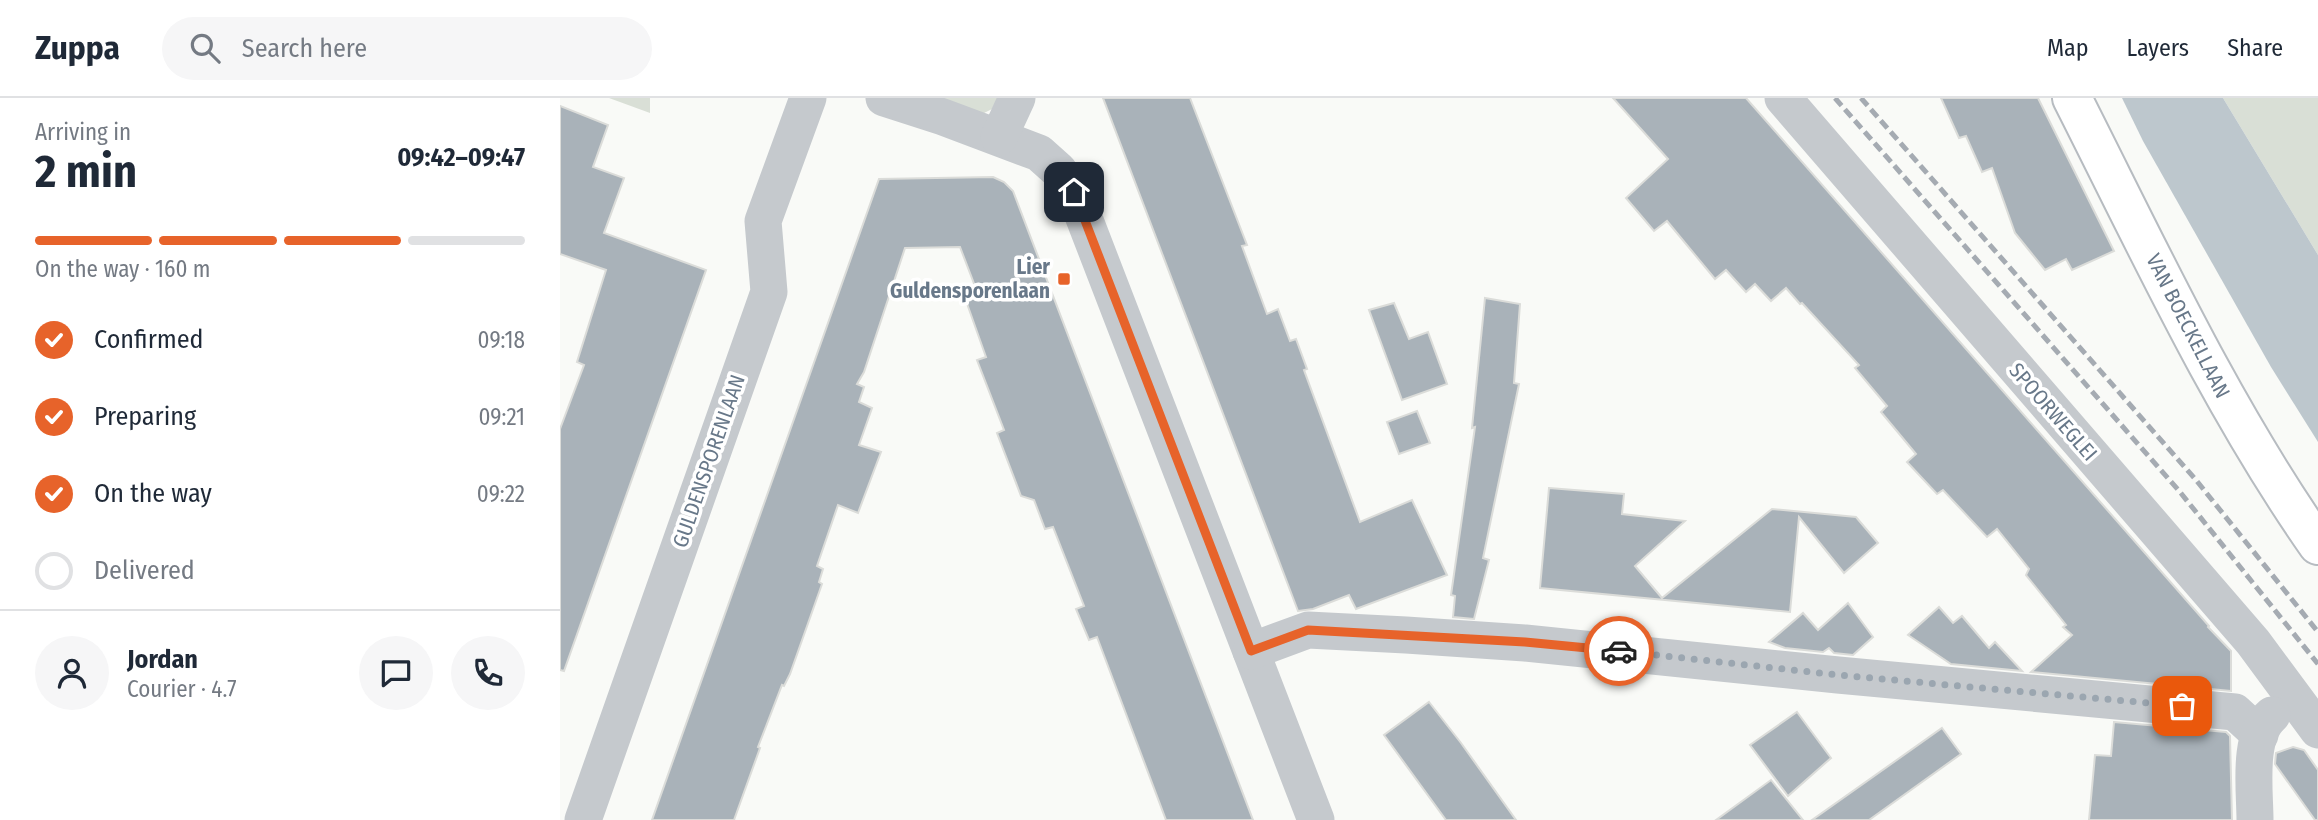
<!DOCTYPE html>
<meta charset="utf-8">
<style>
body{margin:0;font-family:"Fira Sans Condensed",sans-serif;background:#f6f6f7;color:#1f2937;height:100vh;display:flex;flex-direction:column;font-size:26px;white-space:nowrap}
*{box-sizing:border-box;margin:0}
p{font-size:23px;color:#747a83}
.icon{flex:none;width:38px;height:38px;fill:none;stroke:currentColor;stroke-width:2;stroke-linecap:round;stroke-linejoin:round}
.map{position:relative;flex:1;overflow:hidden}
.details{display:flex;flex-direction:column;background:#fff;width:560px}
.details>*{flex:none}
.pin{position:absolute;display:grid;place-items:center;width:60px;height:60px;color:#fff;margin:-30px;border-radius:14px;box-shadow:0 4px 10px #0006}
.courier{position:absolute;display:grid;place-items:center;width:70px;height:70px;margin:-35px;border:5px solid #e7632a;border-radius:50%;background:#fff;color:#222;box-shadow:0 2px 9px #0007}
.headline em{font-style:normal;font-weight:700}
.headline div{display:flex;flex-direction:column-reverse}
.headline{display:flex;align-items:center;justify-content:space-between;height:119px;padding:0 35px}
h1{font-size:46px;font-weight:700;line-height:52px}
.bar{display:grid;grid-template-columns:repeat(4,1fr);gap:10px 7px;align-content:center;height:84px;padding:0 35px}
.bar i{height:9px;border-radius:5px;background:#e0e1e3}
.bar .current{background:#e7632a}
.bar p{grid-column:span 4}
.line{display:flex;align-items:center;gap:18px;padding:0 35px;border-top:2px solid #e0e1e3}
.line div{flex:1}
.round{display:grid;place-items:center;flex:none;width:74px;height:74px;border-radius:37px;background:#f6f6f7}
ol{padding:0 35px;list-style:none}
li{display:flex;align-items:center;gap:21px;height:77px}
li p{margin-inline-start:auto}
li .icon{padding:7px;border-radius:50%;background:#e7632a;color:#fff;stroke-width:4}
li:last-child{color:#747a83}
li i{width:38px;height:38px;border:4px solid #e0e1e3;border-radius:50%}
header{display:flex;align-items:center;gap:42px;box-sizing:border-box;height:98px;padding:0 35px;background:#fff;border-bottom:2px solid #e0e1e3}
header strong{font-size:33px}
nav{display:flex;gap:38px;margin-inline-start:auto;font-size:24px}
.search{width:490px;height:63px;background:#f6f6f7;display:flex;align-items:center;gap:18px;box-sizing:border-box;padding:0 24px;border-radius:38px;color:#747a83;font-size:26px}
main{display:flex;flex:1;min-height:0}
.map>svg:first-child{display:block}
.green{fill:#d9dfd6}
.water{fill:#bdc7cd}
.building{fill:#a9b2b9;stroke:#dbdcd9;stroke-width:2}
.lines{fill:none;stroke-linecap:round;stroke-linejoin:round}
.secondary-casing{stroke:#b7bcc1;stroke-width:42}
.street{stroke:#c5c9cd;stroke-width:37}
.secondary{stroke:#fff;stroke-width:38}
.rail{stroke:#a5abb2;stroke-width:5;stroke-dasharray:10 5;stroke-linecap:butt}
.done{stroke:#9ba6b0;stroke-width:7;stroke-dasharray:0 12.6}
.route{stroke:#e7632a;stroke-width:9}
.poi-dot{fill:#e7632a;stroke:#fff;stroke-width:2.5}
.labels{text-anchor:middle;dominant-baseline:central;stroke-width:7;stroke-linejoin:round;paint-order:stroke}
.poi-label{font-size:21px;font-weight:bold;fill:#687889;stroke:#fff;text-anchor:end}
.street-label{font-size:21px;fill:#687889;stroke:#fff}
</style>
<header>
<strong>Zuppa</strong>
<div class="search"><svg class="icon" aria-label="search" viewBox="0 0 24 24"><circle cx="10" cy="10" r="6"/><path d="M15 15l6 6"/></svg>Search here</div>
<nav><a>Map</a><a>Layers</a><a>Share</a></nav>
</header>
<main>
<section class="details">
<div class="headline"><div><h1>2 min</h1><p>Arriving in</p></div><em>09:42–09:47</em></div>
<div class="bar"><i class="current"></i><i class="current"></i><i class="current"></i><i></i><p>On the way · 160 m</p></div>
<ol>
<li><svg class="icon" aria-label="check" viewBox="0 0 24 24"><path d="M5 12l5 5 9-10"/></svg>Confirmed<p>09:18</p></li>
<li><svg class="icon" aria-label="check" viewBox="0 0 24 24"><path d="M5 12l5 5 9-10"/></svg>Preparing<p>09:21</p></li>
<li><svg class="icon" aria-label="check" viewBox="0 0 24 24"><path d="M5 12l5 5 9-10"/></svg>On the way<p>09:22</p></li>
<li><i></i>Delivered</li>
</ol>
<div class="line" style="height:126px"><a class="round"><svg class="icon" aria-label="person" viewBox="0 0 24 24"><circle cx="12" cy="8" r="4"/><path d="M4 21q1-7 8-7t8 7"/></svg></a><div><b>Jordan</b><p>Courier · 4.7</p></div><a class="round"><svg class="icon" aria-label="chat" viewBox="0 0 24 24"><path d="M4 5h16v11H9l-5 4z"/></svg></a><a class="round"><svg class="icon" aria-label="phone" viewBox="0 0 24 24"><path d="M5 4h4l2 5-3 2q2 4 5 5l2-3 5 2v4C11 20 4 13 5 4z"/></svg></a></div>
</section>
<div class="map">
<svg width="1758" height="722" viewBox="0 0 1758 722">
<rect width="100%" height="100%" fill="#f9faf7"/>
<g class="green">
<polygon points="49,0 90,0 90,15"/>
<polygon points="369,0 438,0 432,11 422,16"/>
<polygon points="1663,0 1758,0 1758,157"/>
</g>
<polygon class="water" points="1562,0 1663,0 1758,157 1758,344 1711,269 1583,43"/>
<g class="building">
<polygon points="543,0 630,0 687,147 682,148 707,216 718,211 730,243 736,241 747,271 744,272 800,424 852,402 887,477 796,511 789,497 753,511 738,513"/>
<polygon points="1053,0 1186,0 1649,528 1648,529 1671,553 1671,593 1471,574 1512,537 1503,529 1506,527 1466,477 1469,471 1437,431 1427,439 1383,392 1377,396 1347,364 1356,356 1321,314 1327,308 1295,270 1299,267 1242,205 1240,206 1226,190 1211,203 1195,186 1186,194 1166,172 1155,181 1107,123 1094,133 1066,100 1108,61"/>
<polygon points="1381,0 1478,0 1554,153 1512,172 1506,161 1485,172 1455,135 1432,70 1422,74 1406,38 1399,40"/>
<polygon points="0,8 48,27 33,69 64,80 44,135 146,172 4,573 0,572 0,331 24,267 17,264 46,172 0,156"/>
<polygon points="433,79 444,84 453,93 693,722 606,722 537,539 529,542 516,511 524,508 493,429 485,431 474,402 461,398 437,335 444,332 417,262 426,259 405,200 418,196 400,149 345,150 304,274 297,286 304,289 299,304 312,310 299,347 321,354 298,415 278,407 257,468 263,471 259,484 262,486 230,576 224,588 222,587 198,649 200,650 174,722 92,722 319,81"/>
<polygon points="925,200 960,206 954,285 959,286 923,460 929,462 914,521 893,519 895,498 891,497 915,329 912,330"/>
<polygon points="834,205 849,241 868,234 887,286 842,302 809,212"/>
<polygon points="857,313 870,345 839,356 827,324"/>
<polygon points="989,390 1064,396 1062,416 1125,423 1075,468 1102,500 1212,411 1296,419 1318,445 1284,475 1239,419 1230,514 980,490"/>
<polygon points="1288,505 1313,539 1293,557 1274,555 1269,550 1263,554 1225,550 1209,544 1243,515 1258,532"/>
<polygon points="1379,509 1393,525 1402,518 1429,550 1435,544 1462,573 1391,566 1348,537"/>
<polygon points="869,604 901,645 956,722 886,722 824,637"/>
<polygon points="1237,614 1271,660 1228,698 1190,647"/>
<polygon points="1554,624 1666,634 1670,638 1672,722 1529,722 1535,657 1551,658"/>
<polygon points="1382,630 1401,656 1309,722 1252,722"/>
<polygon points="1733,649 1744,652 1758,672 1758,722 1755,722 1715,666 1716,655"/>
<polygon points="1211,682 1243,722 1156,722"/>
</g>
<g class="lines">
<g class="secondary-casing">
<path id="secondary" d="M1512 0C1589 152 1660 307 1758 447"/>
</g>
<g class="street">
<polyline points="324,0 383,19 479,55 498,72 514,94 756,722"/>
<polyline points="1223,0 1693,544 1758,632"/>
<polyline points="439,39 457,0"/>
<polyline points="691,553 748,532 846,537 965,545 1278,577 1675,614 1700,637"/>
<polyline points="23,722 209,194 203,123 248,0"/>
<path d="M1695 722C1695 692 1687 638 1712 617"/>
</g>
<use href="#secondary" class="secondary"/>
<g class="rail">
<polyline points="1275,0 1620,394 1758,566"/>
<polyline points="1301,0 1636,382 1758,534"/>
</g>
</g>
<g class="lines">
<polyline class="done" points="1059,553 1278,577 1622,608"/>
<polyline class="route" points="514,94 691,553 748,532 965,544 1059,553"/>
</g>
<rect class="poi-dot" x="497" y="174" width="14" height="14" rx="3.5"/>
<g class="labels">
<g class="poi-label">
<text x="490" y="169">Lier<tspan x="490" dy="24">Guldensporenlaan</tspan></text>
</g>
<g class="street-label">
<text transform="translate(1628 228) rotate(63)">VAN BOECKELLAAN</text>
<text transform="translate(1493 314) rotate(49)">SPOORWEGLEI</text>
<text transform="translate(149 363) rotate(-71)">GULDENSPORENLAAN</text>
</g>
</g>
</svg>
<div class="pin" style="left:1622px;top:608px;background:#ea580c"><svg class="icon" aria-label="bag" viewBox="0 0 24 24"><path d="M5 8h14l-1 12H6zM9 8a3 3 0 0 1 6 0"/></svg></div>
<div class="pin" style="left:514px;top:94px;background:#1f2937"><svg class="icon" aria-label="home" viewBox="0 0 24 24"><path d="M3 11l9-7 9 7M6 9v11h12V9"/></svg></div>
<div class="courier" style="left:1059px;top:553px"><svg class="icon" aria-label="car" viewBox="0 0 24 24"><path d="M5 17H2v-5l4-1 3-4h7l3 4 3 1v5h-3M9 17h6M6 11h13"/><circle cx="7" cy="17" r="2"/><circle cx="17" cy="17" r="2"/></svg></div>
</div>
</main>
